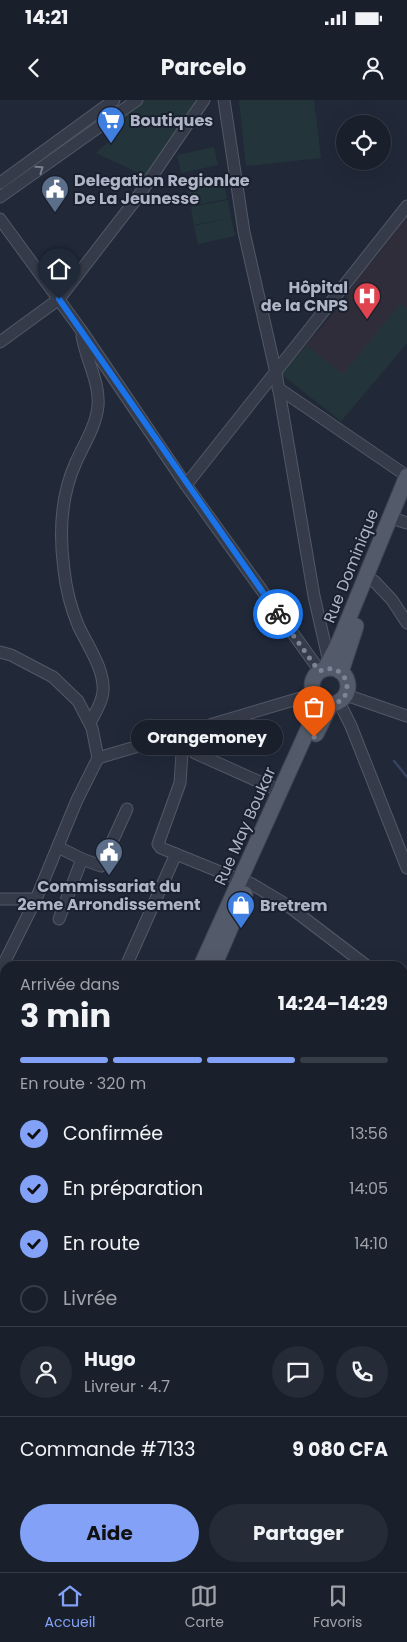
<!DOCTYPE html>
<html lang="fr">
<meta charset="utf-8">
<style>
body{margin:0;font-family:Poppins,sans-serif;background:#262c37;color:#f1f3f6;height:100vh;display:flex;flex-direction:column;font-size:19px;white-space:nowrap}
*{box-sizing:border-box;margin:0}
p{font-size:16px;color:#9fa2a9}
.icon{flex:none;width:28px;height:28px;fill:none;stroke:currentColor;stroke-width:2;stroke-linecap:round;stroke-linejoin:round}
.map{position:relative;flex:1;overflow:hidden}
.drawer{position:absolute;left:0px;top:861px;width:408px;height:611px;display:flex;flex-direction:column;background:#191f2b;border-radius:15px 15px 0 0;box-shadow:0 5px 20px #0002,0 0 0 1px #373d47}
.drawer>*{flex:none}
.buttons{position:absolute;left:336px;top:15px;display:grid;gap:10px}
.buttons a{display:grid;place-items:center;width:55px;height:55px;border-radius:50%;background:#191f2b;box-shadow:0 5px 20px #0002,0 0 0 1px #373d47;font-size:25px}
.pin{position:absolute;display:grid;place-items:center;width:42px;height:42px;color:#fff;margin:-51px -21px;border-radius:50% 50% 50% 0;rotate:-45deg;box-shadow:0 0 5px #0007}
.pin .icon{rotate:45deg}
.courier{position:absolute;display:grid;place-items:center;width:50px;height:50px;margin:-25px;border:4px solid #1a73e8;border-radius:50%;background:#fff;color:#222;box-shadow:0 1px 6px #0007}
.bubble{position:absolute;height:35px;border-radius:18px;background:#191f2b;box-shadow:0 5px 20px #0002,0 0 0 1px #373d47;font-size:16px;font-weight:700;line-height:35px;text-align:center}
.headline em{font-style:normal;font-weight:700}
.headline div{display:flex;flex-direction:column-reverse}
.headline{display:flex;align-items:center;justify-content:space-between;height:85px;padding:0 20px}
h1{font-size:32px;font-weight:700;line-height:38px}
.bar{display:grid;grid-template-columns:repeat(4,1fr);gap:8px 5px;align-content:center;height:60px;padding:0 20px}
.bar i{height:6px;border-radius:4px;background:#373d47}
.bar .active{background:#83a2f7}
.bar p{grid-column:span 4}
.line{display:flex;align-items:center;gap:12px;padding:0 20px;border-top:1px solid #373d47}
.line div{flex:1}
.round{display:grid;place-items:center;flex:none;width:52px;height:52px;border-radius:26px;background:#262c37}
ol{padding:0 20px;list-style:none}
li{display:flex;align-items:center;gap:15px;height:55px}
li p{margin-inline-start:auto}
li .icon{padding:5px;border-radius:50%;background:#83a2f7;color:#111;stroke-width:4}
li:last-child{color:#9fa2a9}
li i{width:28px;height:28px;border:2px solid #373d47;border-radius:50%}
.primary-button{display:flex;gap:10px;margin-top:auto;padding:10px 20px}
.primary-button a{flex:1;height:58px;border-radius:30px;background:#83a2f7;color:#111;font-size:20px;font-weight:700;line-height:58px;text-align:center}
.primary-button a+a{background:#262c37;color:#f1f3f6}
.status{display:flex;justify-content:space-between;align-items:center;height:35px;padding:0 25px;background:#191f2b;direction:ltr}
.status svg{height:14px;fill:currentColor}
header{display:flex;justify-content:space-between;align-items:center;height:65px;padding:0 20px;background:#191f2b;font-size:22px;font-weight:700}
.tab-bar{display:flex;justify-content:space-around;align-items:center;height:70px;border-top:1px solid #373d47;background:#191f2b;font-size:14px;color:#9fa2a9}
.tab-bar a{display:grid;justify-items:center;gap:2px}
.tab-bar .active{color:#83a2f7}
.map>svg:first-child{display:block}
.medical{fill:#302d3a}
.green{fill:#23353a}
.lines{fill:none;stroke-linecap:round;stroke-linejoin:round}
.stream{stroke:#354260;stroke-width:2.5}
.minor-casing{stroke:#525867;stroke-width:13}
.major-casing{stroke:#3e4453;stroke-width:17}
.minor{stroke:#353b49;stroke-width:11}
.major{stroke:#535a69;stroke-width:15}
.oneway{stroke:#787e8e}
.done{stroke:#7d8495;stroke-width:5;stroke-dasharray:0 9}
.route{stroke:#1a73e8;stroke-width:6}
.labels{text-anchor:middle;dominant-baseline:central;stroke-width:4;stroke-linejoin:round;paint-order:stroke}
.poi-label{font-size:16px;font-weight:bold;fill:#afb5c6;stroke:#1a202e;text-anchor:start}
.street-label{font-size:16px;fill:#afb5c6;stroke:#1a202e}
</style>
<div class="status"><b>14:21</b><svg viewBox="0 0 49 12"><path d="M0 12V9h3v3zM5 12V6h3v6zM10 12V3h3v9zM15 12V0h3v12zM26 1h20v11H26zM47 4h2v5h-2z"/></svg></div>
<header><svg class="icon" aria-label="back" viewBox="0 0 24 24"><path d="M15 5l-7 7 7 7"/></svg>Parcelo<svg class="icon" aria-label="person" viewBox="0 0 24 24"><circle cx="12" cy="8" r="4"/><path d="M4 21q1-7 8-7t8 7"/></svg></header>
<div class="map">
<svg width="407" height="1472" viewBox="0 0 407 1472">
<rect width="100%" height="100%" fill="#212939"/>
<polygon class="medical" points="407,116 407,243 341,321 281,274 347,197 344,194 379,153"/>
<g class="green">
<polygon points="142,0 201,0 145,76 96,53 111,40 110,32 105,25"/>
<polygon points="239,0 314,0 321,58 246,66"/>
<polygon points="214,47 218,65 181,73 177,55"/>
<polygon points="224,81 227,99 190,106 187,88"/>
<polygon points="228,100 231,118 194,125 191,107"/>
<polygon points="231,118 235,136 198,144 194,126"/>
<polygon points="400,204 407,209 407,243 341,321 281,274 306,245 343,274"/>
</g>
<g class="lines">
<polyline class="stream" points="394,661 407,677"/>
<g class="minor-casing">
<g id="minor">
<polyline points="224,0 244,132 276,273 314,496 329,562"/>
<polyline points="0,83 114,0"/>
<polyline points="0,97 137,0"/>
<polyline points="0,119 81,230 186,385 320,571"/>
<path d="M82 236C86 260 100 282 98 306 96 326 84 344 76 362 60 397 59 433 64 470 66 488 71 508 78 525 87 545 105 569 103 592 102 603 95 613 90 623"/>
<polyline points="0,242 59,199 137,98 204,0"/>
<polyline points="278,288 407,376"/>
<polyline points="186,385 407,106"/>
<polyline points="398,420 407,423"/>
<polyline points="374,481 392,500 407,523"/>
<polyline points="0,552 11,555 53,577 78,601 92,628 98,658 77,700 36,799 0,871"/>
<polyline points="346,595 407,616"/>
<polyline points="339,602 351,626 407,768"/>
<polyline points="189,638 195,653 280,691"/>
<polyline points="190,644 182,654 180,683 158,744 161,748 240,780"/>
<polyline points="98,658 314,594"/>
<polyline points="58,747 82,759 59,819"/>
<polyline points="82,759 101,766 127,709"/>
<polyline points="250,783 287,805 367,866"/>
<polyline points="0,799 36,799"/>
<polyline points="126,866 176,754"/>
<polyline points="402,879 407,880"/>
<polyline points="402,1196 407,1196"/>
<polyline points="0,1227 5,1226"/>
<polyline points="0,1290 5,1283"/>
<polyline points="402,1311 407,1310"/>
<polyline points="0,1398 5,1397"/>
<polyline points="402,1441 407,1439"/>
<polyline points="291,1468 292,1472"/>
<polyline points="385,1468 387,1472"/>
<polyline points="176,1472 177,1468"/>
<polyline points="261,1472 264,1468"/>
</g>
</g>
<g class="major-casing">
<g id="major">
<circle cx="330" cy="586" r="18"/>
<polyline points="325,569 339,542 407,376"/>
<polyline points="341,572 356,526"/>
<polyline points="316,634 331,604"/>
<polyline points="201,866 309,627 318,600"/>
<polyline points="214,866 245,794"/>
<polyline points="0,1043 5,1041"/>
</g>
</g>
<use href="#minor" class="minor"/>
<use href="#major" class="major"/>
</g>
<defs><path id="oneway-chevron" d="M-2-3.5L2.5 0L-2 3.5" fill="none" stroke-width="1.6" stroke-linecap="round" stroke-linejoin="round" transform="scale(1.25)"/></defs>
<use class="oneway" href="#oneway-chevron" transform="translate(40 69) rotate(-35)"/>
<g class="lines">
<path class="done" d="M278 514 316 567 320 571C347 559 359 600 331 604L314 637"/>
<polyline class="route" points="59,199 278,514"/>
</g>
<defs>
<g id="supermarket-pin" transform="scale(1.4375)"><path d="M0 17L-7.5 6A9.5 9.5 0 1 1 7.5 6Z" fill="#3f7fe0" stroke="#1a202e"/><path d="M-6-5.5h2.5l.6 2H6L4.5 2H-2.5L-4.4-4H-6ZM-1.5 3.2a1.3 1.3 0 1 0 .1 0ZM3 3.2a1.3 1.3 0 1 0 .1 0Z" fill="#fff"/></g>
<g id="civic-pin" transform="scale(1.4375)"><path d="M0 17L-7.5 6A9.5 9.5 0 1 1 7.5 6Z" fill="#5c6f8a" stroke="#1a202e"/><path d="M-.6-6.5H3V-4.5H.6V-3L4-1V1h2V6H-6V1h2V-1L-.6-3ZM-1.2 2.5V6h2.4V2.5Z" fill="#fff"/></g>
<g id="hospital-pin" transform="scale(1.4375)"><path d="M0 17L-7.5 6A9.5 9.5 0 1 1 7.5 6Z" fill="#e0444e" stroke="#1a202e"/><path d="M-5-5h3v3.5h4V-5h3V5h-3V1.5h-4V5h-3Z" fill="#fff"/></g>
<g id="shop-pin" transform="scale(1.4375)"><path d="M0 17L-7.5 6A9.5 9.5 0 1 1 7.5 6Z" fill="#3f7fe0" stroke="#1a202e"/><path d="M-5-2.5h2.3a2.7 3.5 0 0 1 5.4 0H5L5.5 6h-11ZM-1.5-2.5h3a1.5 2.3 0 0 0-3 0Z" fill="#fff"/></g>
</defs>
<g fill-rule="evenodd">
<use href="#supermarket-pin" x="111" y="20"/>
<use href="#civic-pin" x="55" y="89"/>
<use href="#hospital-pin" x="367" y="196"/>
<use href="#civic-pin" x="109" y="752"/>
<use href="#shop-pin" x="241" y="805"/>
</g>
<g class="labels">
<g class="poi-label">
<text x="130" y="20">Boutiques</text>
<text x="74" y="80">Delegation Regionlae<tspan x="74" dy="18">De La Jeunesse</tspan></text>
<text x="348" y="187" text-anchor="end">Hôpital<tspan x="348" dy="18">de la CNPS</tspan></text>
<text x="109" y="786" text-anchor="middle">Commissariat du<tspan x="109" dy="18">2eme Arrondissement</tspan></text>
<text x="260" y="805">Bretrem</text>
</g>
<g class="street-label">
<text transform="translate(351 466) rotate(-68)">Rue Dominique</text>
<text transform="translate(245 726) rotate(-66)">Rue May Boukar</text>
</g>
</g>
</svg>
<div class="buttons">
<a><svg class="icon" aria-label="locate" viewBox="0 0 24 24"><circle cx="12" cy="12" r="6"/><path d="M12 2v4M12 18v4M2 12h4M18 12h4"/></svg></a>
</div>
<div class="pin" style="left:314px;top:637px;background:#ea580c"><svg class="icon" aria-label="bag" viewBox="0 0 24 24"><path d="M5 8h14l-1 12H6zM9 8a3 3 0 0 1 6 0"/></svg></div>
<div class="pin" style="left:59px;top:199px;background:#1f2937"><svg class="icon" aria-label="home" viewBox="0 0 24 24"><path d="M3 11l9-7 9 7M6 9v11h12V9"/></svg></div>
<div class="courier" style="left:278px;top:514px"><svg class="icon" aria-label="bike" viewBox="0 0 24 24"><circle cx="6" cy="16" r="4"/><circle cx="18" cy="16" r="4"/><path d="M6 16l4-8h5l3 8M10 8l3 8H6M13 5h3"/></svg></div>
<div class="bubble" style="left:131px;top:620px;width:152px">Orangemoney</div>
<section class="drawer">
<div class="headline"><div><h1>3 min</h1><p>Arrivée dans</p></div><em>14:24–14:29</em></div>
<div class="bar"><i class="active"></i><i class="active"></i><i class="active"></i><i></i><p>En route · 320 m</p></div>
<ol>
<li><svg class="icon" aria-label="check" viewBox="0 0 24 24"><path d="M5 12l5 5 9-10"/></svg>Confirmée<p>13:56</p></li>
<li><svg class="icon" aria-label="check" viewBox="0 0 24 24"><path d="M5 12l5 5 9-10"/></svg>En préparation<p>14:05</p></li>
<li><svg class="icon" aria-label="check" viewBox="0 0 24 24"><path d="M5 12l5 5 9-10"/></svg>En route<p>14:10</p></li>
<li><i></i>Livrée</li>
</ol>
<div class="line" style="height:90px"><a class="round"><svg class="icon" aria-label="person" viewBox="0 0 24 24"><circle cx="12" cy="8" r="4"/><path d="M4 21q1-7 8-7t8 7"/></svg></a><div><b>Hugo</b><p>Livreur · 4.7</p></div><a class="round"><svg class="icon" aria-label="chat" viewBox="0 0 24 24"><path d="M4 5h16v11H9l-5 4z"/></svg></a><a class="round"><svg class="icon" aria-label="phone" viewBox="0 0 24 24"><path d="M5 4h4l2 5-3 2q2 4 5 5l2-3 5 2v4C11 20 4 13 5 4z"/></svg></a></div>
<div class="line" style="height:65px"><div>Commande #7133</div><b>9 080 CFA</b></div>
<div class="primary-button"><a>Aide</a><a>Partager</a></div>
</section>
</div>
<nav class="tab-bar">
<a class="active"><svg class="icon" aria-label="home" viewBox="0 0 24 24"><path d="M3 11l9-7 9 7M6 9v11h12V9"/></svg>Accueil</a>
<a><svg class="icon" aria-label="map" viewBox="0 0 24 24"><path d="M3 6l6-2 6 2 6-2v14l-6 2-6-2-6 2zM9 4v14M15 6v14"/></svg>Carte</a>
<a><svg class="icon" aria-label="saved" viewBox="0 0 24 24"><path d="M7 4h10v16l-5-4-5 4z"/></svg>Favoris</a>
</nav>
